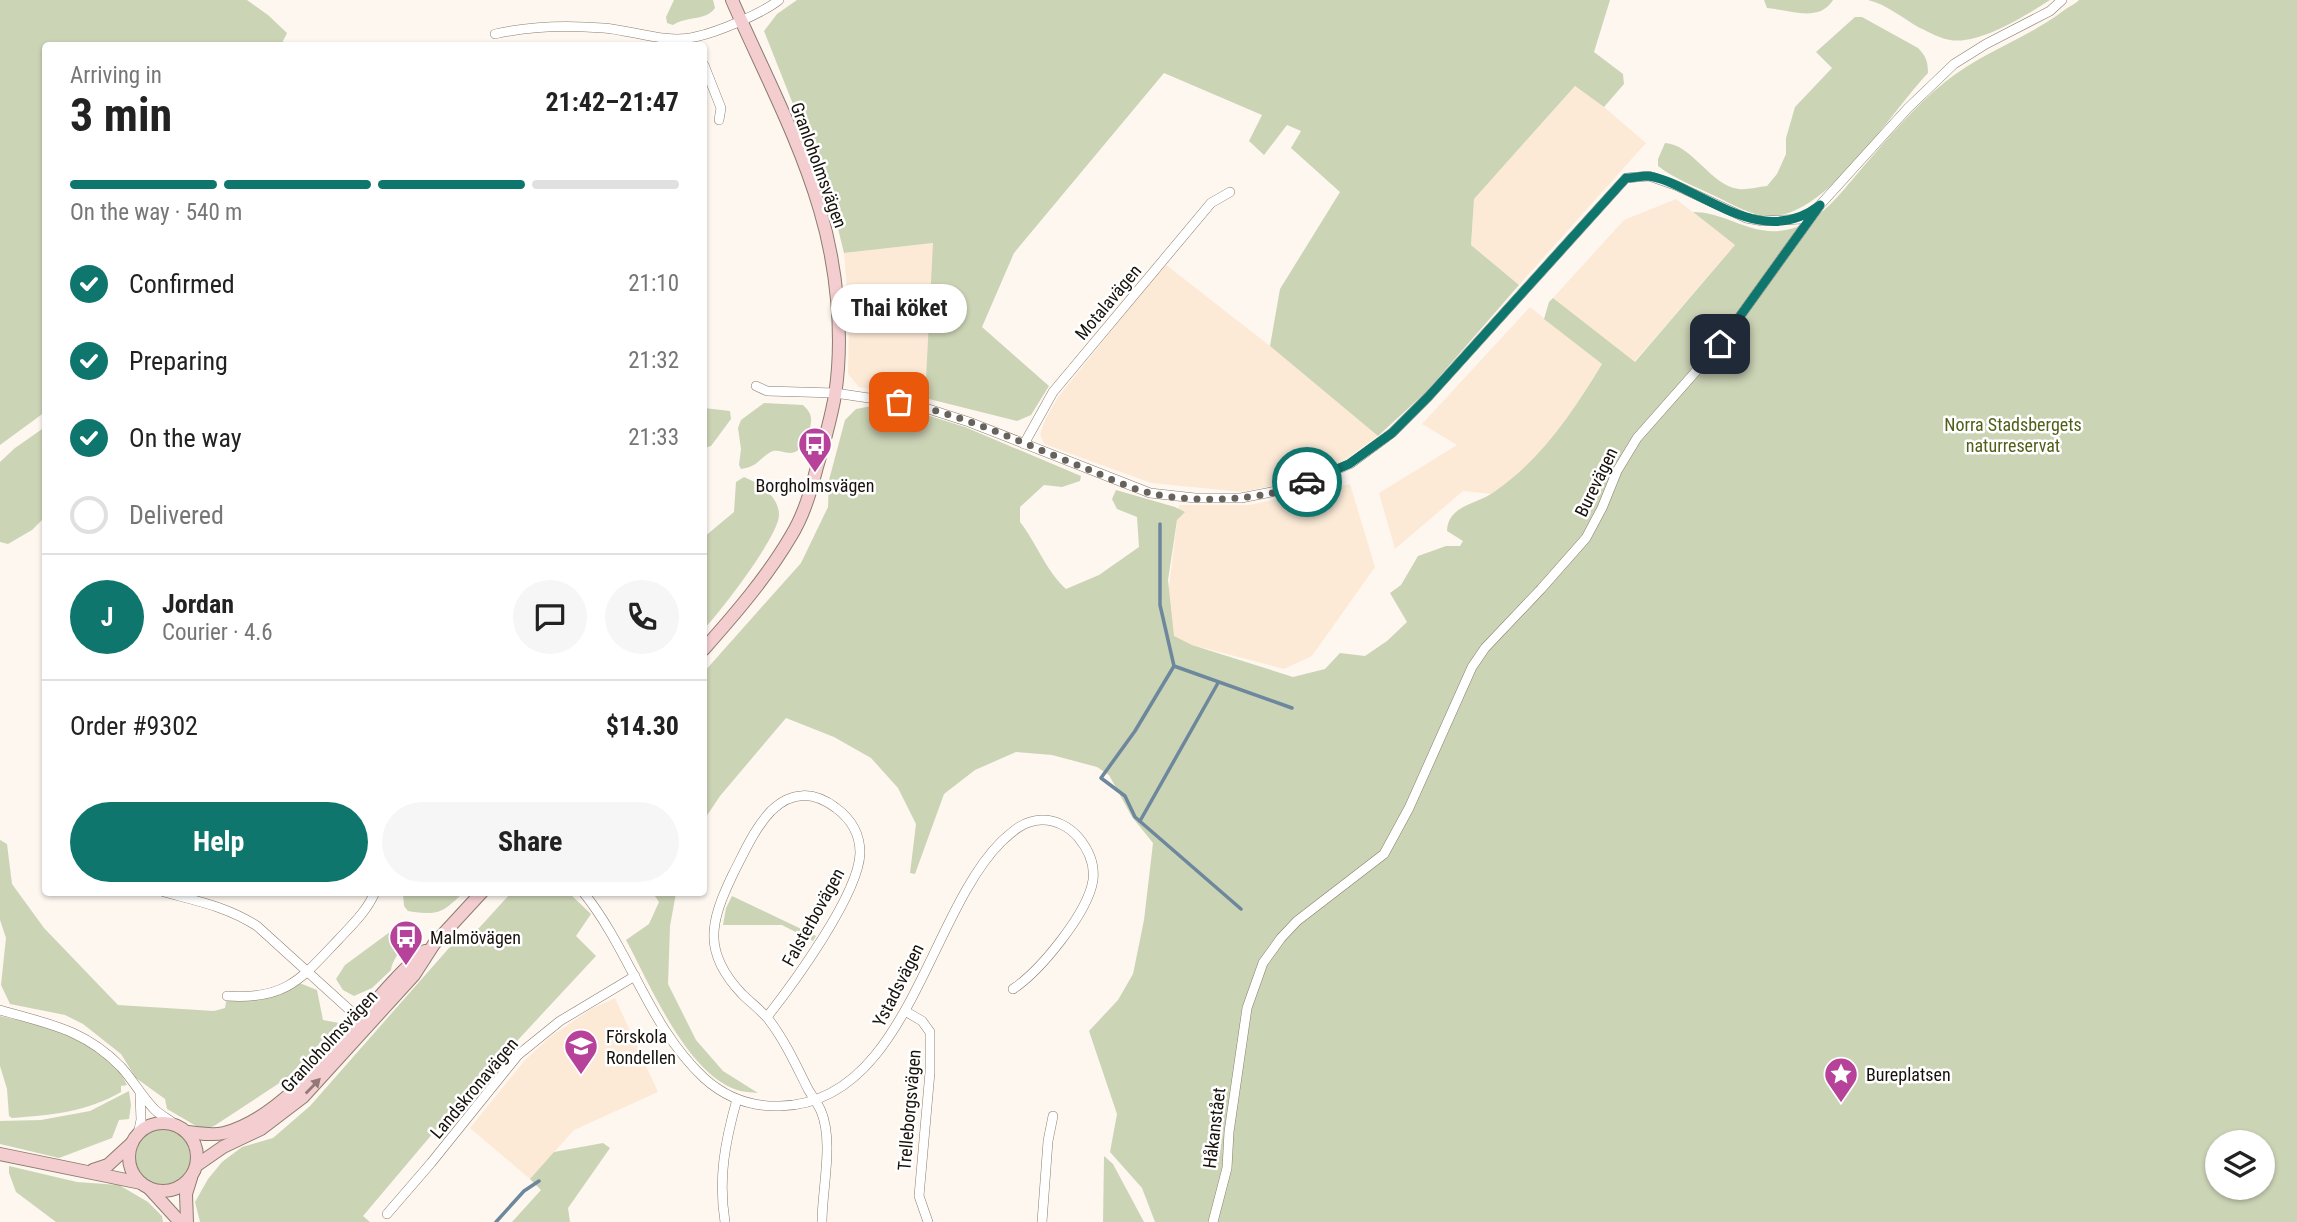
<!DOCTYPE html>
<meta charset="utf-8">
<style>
body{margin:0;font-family:"Roboto Condensed",sans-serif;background:#f6f6f6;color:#222;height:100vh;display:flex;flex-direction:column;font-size:26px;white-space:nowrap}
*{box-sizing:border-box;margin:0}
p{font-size:23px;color:#767676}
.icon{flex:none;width:38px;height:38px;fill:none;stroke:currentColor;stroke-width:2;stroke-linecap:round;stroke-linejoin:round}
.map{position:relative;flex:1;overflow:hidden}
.details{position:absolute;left:42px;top:42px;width:665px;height:854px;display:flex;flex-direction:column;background:#fff;border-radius:7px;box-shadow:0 2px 5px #0004}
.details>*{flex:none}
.buttons{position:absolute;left:2205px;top:1130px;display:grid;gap:14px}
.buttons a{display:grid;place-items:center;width:70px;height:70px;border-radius:50%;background:#fff;box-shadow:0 2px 5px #0004;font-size:35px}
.pin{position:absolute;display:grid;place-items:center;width:60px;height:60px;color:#fff;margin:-30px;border-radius:14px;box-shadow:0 4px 10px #0006}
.courier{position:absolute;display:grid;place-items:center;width:70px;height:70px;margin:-35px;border:5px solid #0f766e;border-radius:50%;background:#fff;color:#222;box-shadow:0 2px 9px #0007}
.bubble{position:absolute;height:49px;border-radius:24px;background:#fff;box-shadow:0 2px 5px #0004;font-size:23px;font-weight:700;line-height:49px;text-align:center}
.overview em{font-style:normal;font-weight:700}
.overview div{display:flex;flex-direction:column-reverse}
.overview{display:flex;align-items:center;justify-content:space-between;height:119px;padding:0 28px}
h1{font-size:46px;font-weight:700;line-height:52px}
.bar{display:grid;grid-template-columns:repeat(4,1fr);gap:10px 7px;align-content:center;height:84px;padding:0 28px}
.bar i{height:9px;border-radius:5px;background:#e0e0e0}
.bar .selected{background:#0f766e}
.bar p{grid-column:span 4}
.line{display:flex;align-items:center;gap:18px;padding:0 28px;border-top:2px solid #e0e0e0}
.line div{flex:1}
.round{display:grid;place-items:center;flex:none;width:74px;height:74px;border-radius:37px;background:#f6f6f6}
ol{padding:0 28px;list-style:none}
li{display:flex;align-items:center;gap:21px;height:77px}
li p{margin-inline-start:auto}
li .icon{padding:7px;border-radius:50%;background:#0f766e;color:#fff;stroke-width:4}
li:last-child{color:#767676}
li i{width:38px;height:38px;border:4px solid #e0e0e0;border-radius:50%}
.primary-button{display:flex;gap:14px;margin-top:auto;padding:14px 28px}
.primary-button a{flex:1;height:80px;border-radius:42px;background:#0f766e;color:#fff;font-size:28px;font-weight:700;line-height:80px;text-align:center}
.primary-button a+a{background:#f6f6f6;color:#222}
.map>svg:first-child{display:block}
.built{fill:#fcead7}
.green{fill:#ccd4b6;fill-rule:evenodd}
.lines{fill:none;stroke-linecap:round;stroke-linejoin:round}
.stream{stroke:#6d879d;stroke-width:3.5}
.street-casing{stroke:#8b7d6d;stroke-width:10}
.secondary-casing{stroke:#8b7d6d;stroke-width:14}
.street{stroke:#fff;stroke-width:9}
.secondary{stroke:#f3cdd0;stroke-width:12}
.oneway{fill:#907978}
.done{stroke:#68625c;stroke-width:7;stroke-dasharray:0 12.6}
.route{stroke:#0f766e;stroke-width:9}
.labels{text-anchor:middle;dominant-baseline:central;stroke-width:5;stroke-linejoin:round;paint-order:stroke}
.street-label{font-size:18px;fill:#18120c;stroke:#fff}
.park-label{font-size:18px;fill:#515e18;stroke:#fff}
.poi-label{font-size:18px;fill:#18120c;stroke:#fff;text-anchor:start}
</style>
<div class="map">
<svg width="2297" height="1222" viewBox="0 0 2297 1222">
<rect width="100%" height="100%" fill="#fef7f0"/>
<g class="built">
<polygon points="1575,86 1604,107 1646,143 1519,285 1471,245 1474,199"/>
<polygon points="1676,199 1735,245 1634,362 1553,298 1624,220"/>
<polygon points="934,243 925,398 859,387 848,374 849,314 844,253"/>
<polygon points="1165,264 1270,346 1378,436 1345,460 1293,482 1242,492 1151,483 1044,444 1040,434 1045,420 1058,397"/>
<polygon points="1530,307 1602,364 1569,416 1531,463 1492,494 1463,491 1395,549 1379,493 1457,445 1422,424"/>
<polygon points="1350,484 1375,567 1312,656 1284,669 1173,640 1167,603 1179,505 1249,505"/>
<polygon points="615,998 658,1092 574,1130 530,1179 470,1128 525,1060 550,1037 591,1009"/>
</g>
<g class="green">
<polygon points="0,0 247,0 268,15 287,33 281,45 46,46 45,412 0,445"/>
<path d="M674 0H713L715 8C706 21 686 16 673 25L667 23 666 17Z"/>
<polygon points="797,0 1610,0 1594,52 1623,74 1624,84 1604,107 1575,86 1474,199 1471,245 1519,285 1427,391 1378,436 1270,346 1280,289 1340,192 1291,148 1301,131 1287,125 1264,155 1249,141 1262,115 1164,73 1014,253 982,327 1049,386 1031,415 1017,421 925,398 933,243 844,253 831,200 764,31 777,14"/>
<path d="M1764 0H1833C1819 23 1789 10 1767 8Z"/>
<path d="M1868 0H2050C2026 15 1980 45 1950 40 1941 39 1929 32 1920 28 1902 18 1888 5 1868 0Z"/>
<path d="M2079 0H2297V1222H1155L1142 1188 1110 1152 1117 1114 1089 1031 1118 1000 1133 974 1144 920 1153 843 1132 817 1109 775 1097 767 1052 755 1016 752 975 770 944 794 915 874 910 873 916 824 898 788 871 758 834 737 786 718 720 796 704 820V672L801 563 828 507 829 480 845 420 856 409 877 405 914 411 965 427 1081 476 1080 481 1062 487 1044 485 1020 507V522C1036 542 1046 571 1066 589L1099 575 1139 547 1137 517 1117 509 1112 499 1116 490 1175 507 1185 512 1177 520 1168 580 1174 636 1192 645 1293 677 1325 669 1340 653 1365 656 1387 641 1407 622 1390 593 1401 585 1418 556 1446 546H1460L1463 541 1447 531C1448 505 1476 505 1494 492 1542 459 1572 413 1602 364L1544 319 1549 302 1553 298 1635 362 1735 245 1693 212C1730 212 1755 242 1797 227 1825 216 1844 189 1863 167 1889 137 1914 107 1945 82 1981 53 2026 39 2063 11 2071 5 2074 5 2079 0ZM2217 1143H2263V1188H2217Z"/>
<path d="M1855 17H1862L1918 48C1926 56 1928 62 1928 73 1890 113 1832 210 1775 216 1754 218 1734 205 1715 196 1696 187 1675 179 1658 166V159L1665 143C1692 144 1711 186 1739 189 1747 190 1758 187 1767 186L1777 174 1786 154V138L1795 107 1832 68 1816 52Z"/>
<path d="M764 403 803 405C806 408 811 413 811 418 812 428 804 449 795 452 786 456 777 447 769 453 757 461 758 466 741 469L739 465 741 449 738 428 741 420Z"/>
<polygon points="704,408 730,411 731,419 711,446 704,448"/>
<path d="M45 427V490C38 501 46 506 45 517L32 530 8 544 0 542V462L15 448Z"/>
<path d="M744 477C759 483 779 496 779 515 779 536 720 612 704 629V537L734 512 736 482Z"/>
<polygon points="0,840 7,844 12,884 44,928 118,1005 214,1011 225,1008 227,996 256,996 297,982 317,990 323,1020 339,1023 287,1078 214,1126 203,1130 167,1109 165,1099 136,1078 121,1054 83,1024 65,1015 10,1004 1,985 6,938 0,920"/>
<path d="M403 893V892L463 893C442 913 438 916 408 911L404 906Z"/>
<polygon points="511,893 569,893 591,914 576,936 596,956 450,1113 363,1216 370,1222 200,1222 195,1202 208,1179 222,1162 242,1147 273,1138 310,1106 449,948 479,928"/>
<path d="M653 893H676L670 926 668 984 696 1040 723 1071 758 1093C751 1092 743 1092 737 1090 686 1073 650 984 626 940L649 924 659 902Z"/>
<polygon points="732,896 816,936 813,941 782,925 723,925 726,908"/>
<path d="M398 926H402C410 948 393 954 391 970L372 988 354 996 343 990 336 979 345 965Z"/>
<path d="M0 1016C44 1026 106 1039 127 1085L121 1086V1092C87 1112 51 1115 12 1118L9 1116 7 1089 0 1066Z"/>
<polygon points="129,1091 131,1105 129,1119 119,1120 112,1138 59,1158 0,1144 0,1121 41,1120 90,1111"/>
<circle cx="163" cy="1157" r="29"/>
<polygon points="603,1143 610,1148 568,1208 570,1222 512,1222 541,1190 530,1179 554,1152"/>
<polygon points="1104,1156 1113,1164 1144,1222 1103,1222"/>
<polygon points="9,1166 77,1182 119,1185 148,1202 162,1216 163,1222 56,1222 16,1192 9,1173"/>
</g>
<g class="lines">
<g class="stream">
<polyline points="1160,524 1160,605 1174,666 1292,708"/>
<polyline points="1174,666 1135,731 1101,778 1125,796 1135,817 1241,909"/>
<polyline points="1140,821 1218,683"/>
<polyline points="496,1222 524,1191 539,1181"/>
</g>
<g class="street-casing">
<g id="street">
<path d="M495 34C530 26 568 25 603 28 632 30 666 44 695 37 718 32 761 14 779 0"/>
<polyline points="704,65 721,108 719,120"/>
<polyline points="756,386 767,391 835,393 916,405 969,422 1150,493 1195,498 1241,498 1296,487 1350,464 1392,433 1429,396 1626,178 1649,176 1675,185 1746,218 1763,221 1801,219 1814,210"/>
<polyline points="1024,444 1053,392 1211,203 1230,192"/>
<path d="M164 892C197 901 228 907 257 926L364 1023"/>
<path d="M583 892C630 950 649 1027 704 1078 726 1098 750 1107 780 1106 906 1104 928 915 1001 842 1013 831 1023 821 1041 820 1055 819 1069 827 1078 837 1089 850 1095 863 1093 880 1088 913 1040 971 1013 989"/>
<path d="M227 996C286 1000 301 979 338 940 352 925 367 911 375 892"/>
<path d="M0 1010C48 1024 84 1029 121 1067 133 1080 142 1097 155 1110 162 1116 170 1120 177 1126"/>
<polyline points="905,1011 922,1021 930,1032 930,1072 919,1196 928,1222"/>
<path d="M767 1017C793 984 859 894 860 853 860 834 851 819 836 808 814 791 791 791 771 811 754 829 744 853 733 874 710 922 702 952 742 994 751 1003 761 1010 769 1020 785 1041 796 1065 808 1089 812 1096 818 1104 821 1111 834 1142 822 1189 822 1222"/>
<polyline points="138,1134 141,1120 140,1094"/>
<polyline points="387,1214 431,1163 518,1055 560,1021 635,976"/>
<path d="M725 1222C718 1178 725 1142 737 1099"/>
<polyline points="1042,1222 1048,1141 1053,1116"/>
<polyline points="1213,1222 1227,1168 1229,1132 1247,1008 1263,963 1281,938 1297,921 1384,854 1409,808 1472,667 1485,648 1541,589 1586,538 1602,508 1617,471 1637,438 1720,344 1820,205 1908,108 1954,64 1986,44 2050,11 2062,0"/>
</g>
</g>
<g class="secondary-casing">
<g id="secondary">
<path d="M704 649C735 614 767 577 791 536 804 515 811 490 817 467 824 443 831 419 835 395 844 336 837 267 820 210 799 138 762 69 732 0"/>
<circle cx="163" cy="1157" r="34"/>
<path d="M187 1132C199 1133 212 1136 224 1133 299 1114 365 1000 425 951"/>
<polyline points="0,1154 141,1183"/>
<polyline points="197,1165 223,1147 261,1129 303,1097 414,975 434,944 482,892"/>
<polyline points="93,1170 108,1165 132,1143"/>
<polyline points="149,1188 180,1222"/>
<polyline points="187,1222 186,1194 191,1178"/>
</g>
</g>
<use href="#street" class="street"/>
<use href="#secondary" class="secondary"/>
</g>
<defs><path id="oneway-solid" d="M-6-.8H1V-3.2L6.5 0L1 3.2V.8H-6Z" transform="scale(1.75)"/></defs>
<use class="oneway" href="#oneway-solid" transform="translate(313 1086) rotate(-46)"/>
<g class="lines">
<path class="done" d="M899 402C964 414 1028 446 1090 470 1109 478 1129 488 1150 493 1195 504 1264 501 1307 482"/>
<path class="route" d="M1307 482 1349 464 1392 433 1429 396 1626 178C1633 178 1641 176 1648 176 1660 177 1674 184 1684 189 1728 210 1774 241 1820 205L1720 344"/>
</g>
<defs>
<g id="bus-pin" transform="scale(1.75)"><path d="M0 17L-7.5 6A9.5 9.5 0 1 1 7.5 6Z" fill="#b6429a" stroke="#fff"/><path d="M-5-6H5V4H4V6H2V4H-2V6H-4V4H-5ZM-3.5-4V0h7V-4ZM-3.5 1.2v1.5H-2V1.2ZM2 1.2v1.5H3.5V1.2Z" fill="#fff"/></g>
<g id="school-pin" transform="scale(1.75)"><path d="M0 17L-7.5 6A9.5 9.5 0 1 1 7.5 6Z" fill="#b6429a" stroke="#fff"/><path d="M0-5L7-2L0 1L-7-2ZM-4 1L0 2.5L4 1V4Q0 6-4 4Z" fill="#fff"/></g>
<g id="sight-pin" transform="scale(1.75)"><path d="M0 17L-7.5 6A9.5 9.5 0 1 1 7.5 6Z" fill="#b6429a" stroke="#fff"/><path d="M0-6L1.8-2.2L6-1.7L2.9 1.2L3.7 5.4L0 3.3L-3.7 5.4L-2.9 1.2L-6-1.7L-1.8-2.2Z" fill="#fff"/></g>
</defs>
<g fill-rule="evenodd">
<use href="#bus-pin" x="815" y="444"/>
<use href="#bus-pin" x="406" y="937"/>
<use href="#school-pin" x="581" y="1046"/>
<use href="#sight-pin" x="1841" y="1074"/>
</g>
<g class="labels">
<g class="street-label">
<text transform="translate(819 165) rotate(70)">Granloholmsvägen</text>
<text transform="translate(1108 302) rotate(-50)">Motalavägen</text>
<text transform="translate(1596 482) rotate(-64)">Burevägen</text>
<text transform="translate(813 917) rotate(-61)">Falsterbovägen</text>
<text transform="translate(898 985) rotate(-63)">Ystadsvägen</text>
<text transform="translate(329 1041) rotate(-47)">Granloholmsvägen</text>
<text transform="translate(474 1088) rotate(-50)">Landskronavägen</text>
<text transform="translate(909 1110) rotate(-85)">Trelleborgsvägen</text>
<text transform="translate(1214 1128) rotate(-83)">Håkanstået</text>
</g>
<g class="park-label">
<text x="2013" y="424">Norra Stadsbergets<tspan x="2013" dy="21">naturreservat</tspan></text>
</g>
<g class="poi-label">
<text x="815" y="485" text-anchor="middle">Borgholmsvägen</text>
<text x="430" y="937">Malmövägen</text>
<text x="606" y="1036">Förskola<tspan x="606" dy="21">Rondellen</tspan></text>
<text x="1866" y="1074">Bureplatsen</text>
</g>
</g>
</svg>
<div class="buttons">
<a><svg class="icon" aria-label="layers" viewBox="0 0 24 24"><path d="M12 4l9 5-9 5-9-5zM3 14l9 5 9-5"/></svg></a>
</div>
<div class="pin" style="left:899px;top:402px;background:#ea580c"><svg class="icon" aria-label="bag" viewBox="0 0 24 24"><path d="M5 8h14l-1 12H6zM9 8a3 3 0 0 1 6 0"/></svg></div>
<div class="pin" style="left:1720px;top:344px;background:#1f2937"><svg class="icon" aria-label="home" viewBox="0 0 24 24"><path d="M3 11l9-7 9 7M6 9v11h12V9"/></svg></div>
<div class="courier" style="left:1307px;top:482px"><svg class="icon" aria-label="car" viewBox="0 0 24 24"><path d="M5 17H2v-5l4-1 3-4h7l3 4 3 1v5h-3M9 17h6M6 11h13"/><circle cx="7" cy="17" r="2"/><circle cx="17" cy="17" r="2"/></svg></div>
<div class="bubble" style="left:831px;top:284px;width:136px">Thai köket</div>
<section class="details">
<div class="overview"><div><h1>3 min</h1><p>Arriving in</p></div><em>21:42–21:47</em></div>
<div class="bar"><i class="selected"></i><i class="selected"></i><i class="selected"></i><i></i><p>On the way · 540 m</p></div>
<ol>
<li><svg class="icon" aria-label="check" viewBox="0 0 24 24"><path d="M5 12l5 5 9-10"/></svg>Confirmed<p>21:10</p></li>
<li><svg class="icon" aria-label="check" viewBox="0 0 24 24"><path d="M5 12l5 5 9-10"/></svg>Preparing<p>21:32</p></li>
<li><svg class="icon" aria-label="check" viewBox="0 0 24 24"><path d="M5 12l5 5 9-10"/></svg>On the way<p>21:33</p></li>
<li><i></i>Delivered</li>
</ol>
<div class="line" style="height:126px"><b class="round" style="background:#0f766e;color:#fff">J</b><div><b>Jordan</b><p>Courier · 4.6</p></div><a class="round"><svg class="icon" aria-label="chat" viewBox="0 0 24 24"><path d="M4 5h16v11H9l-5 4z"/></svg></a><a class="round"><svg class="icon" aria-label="phone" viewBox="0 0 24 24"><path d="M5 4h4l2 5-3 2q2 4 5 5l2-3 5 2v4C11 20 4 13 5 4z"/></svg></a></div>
<div class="line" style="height:91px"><div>Order #9302</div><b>$14.30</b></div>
<div class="primary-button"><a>Help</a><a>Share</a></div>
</section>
</div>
